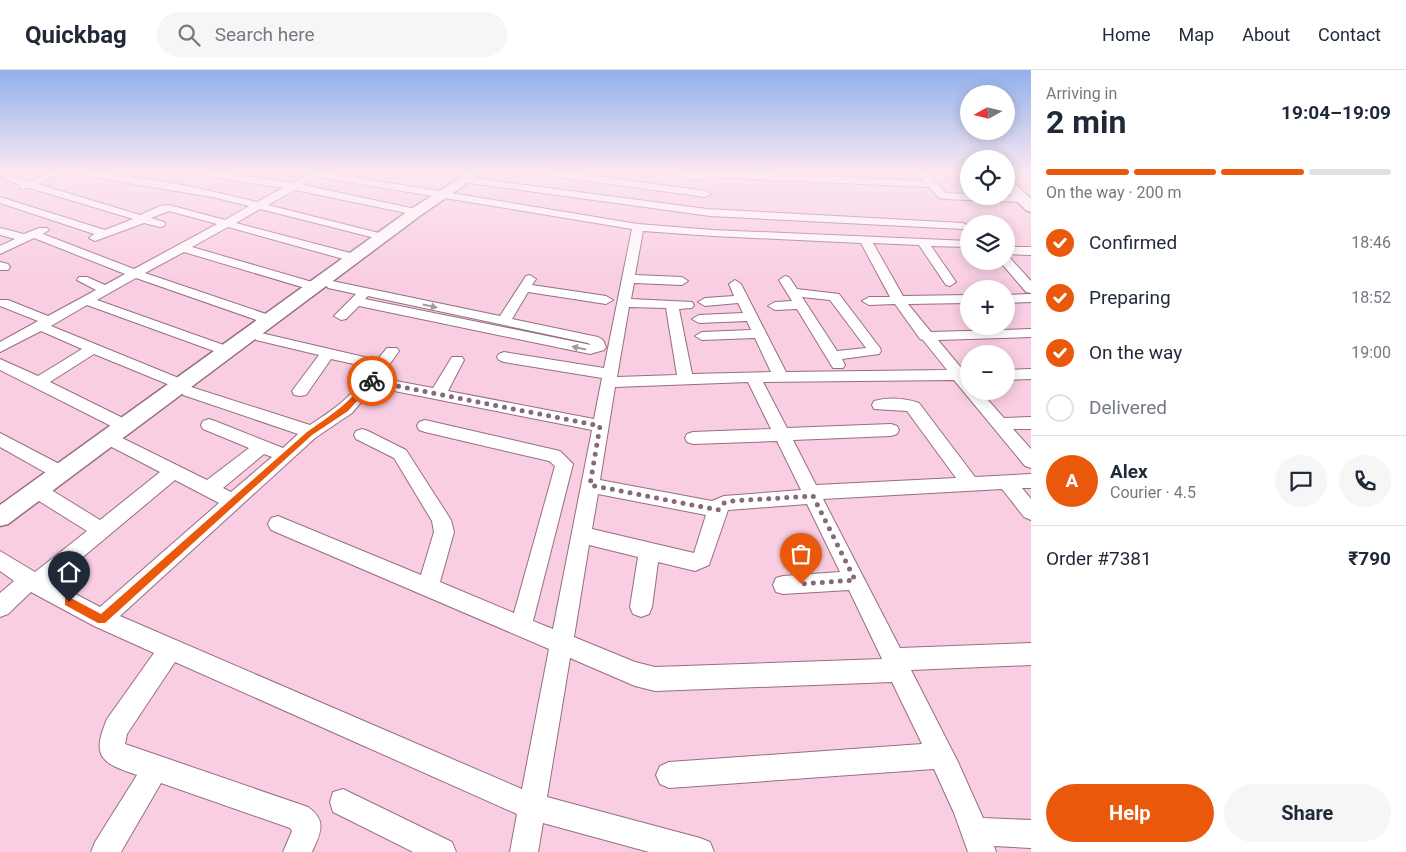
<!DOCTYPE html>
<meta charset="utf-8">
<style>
body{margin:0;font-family:Roboto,sans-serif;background:#f6f6f7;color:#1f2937;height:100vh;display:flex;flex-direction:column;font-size:19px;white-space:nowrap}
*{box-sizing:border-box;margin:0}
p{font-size:16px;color:#747a83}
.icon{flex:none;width:28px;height:28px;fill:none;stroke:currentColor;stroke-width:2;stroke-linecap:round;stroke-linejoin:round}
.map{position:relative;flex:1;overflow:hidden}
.side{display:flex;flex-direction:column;background:#fff;width:375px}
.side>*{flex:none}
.needle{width:32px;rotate:262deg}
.controls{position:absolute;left:960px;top:15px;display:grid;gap:10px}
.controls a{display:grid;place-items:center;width:55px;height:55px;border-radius:50%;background:#fff;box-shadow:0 2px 12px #0003;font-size:25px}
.pin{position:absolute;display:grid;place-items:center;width:42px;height:42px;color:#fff;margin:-51px -21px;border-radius:50% 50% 50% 0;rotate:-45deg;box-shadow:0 0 5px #0007}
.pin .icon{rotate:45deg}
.courier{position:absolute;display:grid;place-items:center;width:50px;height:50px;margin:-25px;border:4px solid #ea580c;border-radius:50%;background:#fff;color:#222;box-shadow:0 1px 6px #0007}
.head em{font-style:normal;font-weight:700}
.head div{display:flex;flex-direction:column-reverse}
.head{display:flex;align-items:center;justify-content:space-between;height:85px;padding:0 15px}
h1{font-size:32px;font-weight:700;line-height:38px}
.bar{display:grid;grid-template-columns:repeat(4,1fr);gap:8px 5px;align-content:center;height:60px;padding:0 15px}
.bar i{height:6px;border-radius:4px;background:#e0e1e3}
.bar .on{background:#ea580c}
.bar p{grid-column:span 4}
.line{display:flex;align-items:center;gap:12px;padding:0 15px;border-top:1px solid #e0e1e3}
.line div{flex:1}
.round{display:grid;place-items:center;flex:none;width:52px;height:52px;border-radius:26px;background:#f6f6f7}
ol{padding:0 15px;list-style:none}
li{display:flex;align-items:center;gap:15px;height:55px}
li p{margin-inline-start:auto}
li .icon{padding:5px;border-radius:50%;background:#ea580c;color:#fff;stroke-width:4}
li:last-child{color:#747a83}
li i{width:28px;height:28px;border:2px solid #e0e1e3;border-radius:50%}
.action{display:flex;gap:10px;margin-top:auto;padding:10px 15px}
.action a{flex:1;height:58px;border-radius:30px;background:#ea580c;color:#fff;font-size:20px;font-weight:700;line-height:58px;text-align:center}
.action a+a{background:#f6f6f7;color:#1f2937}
header{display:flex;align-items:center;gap:30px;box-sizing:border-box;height:70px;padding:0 25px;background:#fff;border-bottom:1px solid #e0e1e3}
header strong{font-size:24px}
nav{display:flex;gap:28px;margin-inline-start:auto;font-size:18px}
.search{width:350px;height:45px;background:#f6f6f7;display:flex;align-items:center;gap:12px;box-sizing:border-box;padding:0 18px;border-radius:28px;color:#747a83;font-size:19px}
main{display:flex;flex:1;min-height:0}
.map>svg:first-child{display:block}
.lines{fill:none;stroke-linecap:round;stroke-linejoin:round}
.minor-casing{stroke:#966e82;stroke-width:2}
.major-casing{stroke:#966e82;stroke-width:3}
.highway-casing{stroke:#966e82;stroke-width:3}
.minor{fill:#fff;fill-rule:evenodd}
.major{fill:#fff;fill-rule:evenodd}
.highway{fill:#fff;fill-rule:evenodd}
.oneway{fill:#a39a9e}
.route{fill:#ea580c}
.done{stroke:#856b77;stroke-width:5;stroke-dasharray:0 9}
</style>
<header>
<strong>Quickbag</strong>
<div class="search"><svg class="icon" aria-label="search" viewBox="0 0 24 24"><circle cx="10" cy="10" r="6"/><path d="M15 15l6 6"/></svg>Search here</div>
<nav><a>Home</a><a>Map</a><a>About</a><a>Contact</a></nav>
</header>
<main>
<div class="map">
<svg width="1031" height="782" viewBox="0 0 1031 782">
<rect width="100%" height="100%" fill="#f9cde2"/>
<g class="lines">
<g class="minor-casing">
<g id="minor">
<path d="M47 103H61L38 114 140 145 160 136 169 135 225 150 249 136 212 127 86 106 81 103C137 103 203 119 257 132L283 118 205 106 200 103H225L292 113 307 105 305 103H329L638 154 713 160 969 171V177L931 176 956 212 950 216 946 215 919 175 873 173 903 226 969 225V233L908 234 931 262 1031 259V267L938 270 963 300H969V321H980L1004 348 1031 347V359H1013L1031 379V398L1025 396 954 310 763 312 787 358 891 354 897 356 899 360 897 364 891 366 793 370 816 415 956 408 907 341 874 339 872 335 874 331C888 327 906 328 919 333L975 407 1031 404V418H1022L1031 429V450L1024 447 1002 419 823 429 900 578 1031 573V595L911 600 958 692 983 748 1031 750V778L994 776 996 782H968L954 743 934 699 669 718 660 714 656 705 660 696 669 692 922 674 892 612 655 621 635 616 570 588 547 727 700 768 710 772 714 782H649L543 753 538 782H510L517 744 175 592 127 664 125 674 308 737C328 751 320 764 312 782H283L292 761 290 758 161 713 121 782H91L95 772 137 705C101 693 91 687 107 649L154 583 94 556 31 522 8 544 0 547V523L14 511 0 501V481L35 502 87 461 39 431 37 426 39 421 46 419 53 421 100 450 160 402 102 372 100 368 102 364 108 362 114 364 207 410 249 378 203 359 201 355 203 351 209 349 215 351 283 378 298 364 183 325 182 320 94 284 50 312 131 352 133 356 131 360 125 362 119 360 0 300V289L38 306 82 279 41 261 0 282V272L38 251 0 236V230H8L48 246 96 220 77 210 79 207H87L105 215 125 204 34 168 0 184V176L15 169 0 165V158L24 164 39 158H47L49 160 43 164 134 199 217 154 169 141 151 148 164 152 165 154 164 156 160 157 144 153 95 171 89 168 94 164 0 133V127L105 160 133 149 30 118 20 119V115L1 108 6 105 28 112ZM317 107 632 159 604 298 504 282 499 284 497 287 499 290 504 292 602 308 594 349 448 321 464 290 462 287H452L433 318 380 308 399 281 397 278H387L377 290 261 263 256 264 254 267 256 270 319 285 292 321 294 325 300 326 306 325 331 289 372 298C351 327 339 336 310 355L188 316 186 311 51 256 87 235 222 284H232L234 281 232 278 97 230 136 208 265 253H275L277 250 275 247 145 203 184 182 315 221 319 220 321 217 319 214 192 177 228 157 354 192 360 188 358 185 236 153 260 139 383 170 389 167 387 165 268 135 295 120 416 145 421 142 416 139 303 115ZM643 161 713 166 861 173 890 227H869L862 231 869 235 895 234 920 269 923 270 947 300 786 302 741 214 735 210 729 214 734 226 705 228 698 232 705 236 738 233 743 243 699 245 692 249 699 253 747 251 751 260 702 262 695 266 702 270 755 268 771 302 692 304 679 239 692 238 694 235 692 232 631 229 634 213 682 215 688 211 682 207 635 205ZM629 237 666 238 677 305 617 307ZM748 312 771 359 693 362 687 364 685 368 687 372 693 374 777 371 801 420 724 426 712 431 600 410 615 317ZM374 317 592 360 553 559 533 551 573 394 560 381 425 350 419 352 417 356 419 360 425 362 549 391 555 396 514 543 440 512 454 462 451 450 406 380 368 361 362 359 356 361 354 365 356 369 394 388 432 451 434 462 421 505 278 446 271 448 268 454 271 460 549 579 522 719 120 546 315 368 352 343ZM264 384 272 387 231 422 223 418ZM175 410 219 433 100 537 53 512ZM598 424 706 445 694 483 592 459ZM807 434 840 502 783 506 776 508 773 515 776 522 783 524 849 520 882 589 655 597 635 592 574 567 589 475 638 487 630 537 633 544 641 547 649 544 652 537 658 492 695 501 709 495 728 440Z"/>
<polygon points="546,103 574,103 706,121 711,124 706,127 551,106"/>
<path d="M672 103H751L923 111 918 105 927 103 946 123 969 124V126H1023L1028 129 1023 132 943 129 939 128 929 117 708 107C701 112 679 108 672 103Z"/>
<polygon points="465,107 707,139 963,153 969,156 963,159 710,146 462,112 462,108"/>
<polygon points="1006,177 1031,177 1031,185 1006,184"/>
<polygon points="1006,187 1010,188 1031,211 1031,223 1026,222 1002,194 1000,191 1006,191"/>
<polygon points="0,192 8,194 10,197 8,200 0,200"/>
<path d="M530 205 536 209 532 215 606 226 613 230 606 234 528 222 512 249 598 267 603 270 606 277 604 280 590 284 359 236 346 249 341 250 334 246 356 224 328 218 326 215 332 211 500 246 526 206ZM368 226 588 273 591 275 365 229Z"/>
<path d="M785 206 789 207 797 219 839 224 880 278 881 281 879 284 842 289 845 295 843 298H833L797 239 775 240 768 236 775 232 792 231 779 210ZM802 227 830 230 866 278 837 281Z"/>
<polygon points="1031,224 1031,232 1006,233 1006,225"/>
<polygon points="1031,299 1031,309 1006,310 1006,300"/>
<polygon points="0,363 67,398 70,403 67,408 61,410 55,408 0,377"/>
<polygon points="343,719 452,772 456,782 413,782 333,742 330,732 333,722"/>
</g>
</g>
<g class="major-casing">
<polygon id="major" points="468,103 482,103 421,145 8,454 0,456 0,435 411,139"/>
</g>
<g class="highway-casing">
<polygon id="highway" points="1006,109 1011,110 1031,129 1031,142 1026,140 1006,121"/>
</g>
<use href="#minor" class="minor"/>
<use href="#major" class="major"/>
<use href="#highway" class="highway"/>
</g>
<defs><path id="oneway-solid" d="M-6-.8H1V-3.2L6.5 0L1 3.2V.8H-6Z" transform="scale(1.25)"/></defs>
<g class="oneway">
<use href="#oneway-solid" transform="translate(430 236) rotate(12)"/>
<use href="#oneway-solid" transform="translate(579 278) rotate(-168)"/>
</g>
<linearGradient id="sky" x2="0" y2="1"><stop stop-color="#91b0ec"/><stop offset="0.48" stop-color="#fce8f2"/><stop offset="1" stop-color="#fce8f2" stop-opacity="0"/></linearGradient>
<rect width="1031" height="213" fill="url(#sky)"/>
<path class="route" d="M367 309 375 311 348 341 312 365 105 553H98L65 535V528L69 527 101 544 307 362C330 346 351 332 367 309Z"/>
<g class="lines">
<polyline class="done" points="372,311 600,356 590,415 718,440 724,433 731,431 813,426 855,510 801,514"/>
</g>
</svg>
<div class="controls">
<a><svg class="needle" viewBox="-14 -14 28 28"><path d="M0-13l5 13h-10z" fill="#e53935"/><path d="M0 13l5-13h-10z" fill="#747a83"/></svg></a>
<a><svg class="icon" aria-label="locate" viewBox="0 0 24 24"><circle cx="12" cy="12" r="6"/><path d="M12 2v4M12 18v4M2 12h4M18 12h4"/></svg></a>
<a><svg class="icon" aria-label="layers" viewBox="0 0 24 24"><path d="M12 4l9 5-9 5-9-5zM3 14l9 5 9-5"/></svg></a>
<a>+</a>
<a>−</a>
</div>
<div class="pin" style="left:801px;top:514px;background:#ea580c"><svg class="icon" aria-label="bag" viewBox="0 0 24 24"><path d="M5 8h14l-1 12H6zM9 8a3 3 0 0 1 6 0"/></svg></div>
<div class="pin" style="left:69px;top:532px;background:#1f2937"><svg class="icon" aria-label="home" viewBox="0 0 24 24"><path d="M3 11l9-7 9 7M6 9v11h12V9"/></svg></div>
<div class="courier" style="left:372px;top:311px"><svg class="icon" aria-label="bike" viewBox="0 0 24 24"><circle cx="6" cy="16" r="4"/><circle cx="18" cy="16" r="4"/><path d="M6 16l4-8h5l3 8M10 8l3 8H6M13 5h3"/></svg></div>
</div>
<section class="side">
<div class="head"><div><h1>2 min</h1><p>Arriving in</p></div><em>19:04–19:09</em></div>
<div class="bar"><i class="on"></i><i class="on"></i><i class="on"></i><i></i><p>On the way · 200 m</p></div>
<ol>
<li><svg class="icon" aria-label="check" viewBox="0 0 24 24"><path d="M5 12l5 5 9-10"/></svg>Confirmed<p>18:46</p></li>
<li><svg class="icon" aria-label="check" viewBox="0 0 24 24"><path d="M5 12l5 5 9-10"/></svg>Preparing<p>18:52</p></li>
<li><svg class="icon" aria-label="check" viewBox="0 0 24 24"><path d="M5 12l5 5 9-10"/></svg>On the way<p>19:00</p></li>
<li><i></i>Delivered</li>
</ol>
<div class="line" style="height:90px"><b class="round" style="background:#ea580c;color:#fff">A</b><div><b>Alex</b><p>Courier · 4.5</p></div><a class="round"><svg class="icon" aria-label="chat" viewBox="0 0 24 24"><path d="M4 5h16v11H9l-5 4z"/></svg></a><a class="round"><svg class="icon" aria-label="phone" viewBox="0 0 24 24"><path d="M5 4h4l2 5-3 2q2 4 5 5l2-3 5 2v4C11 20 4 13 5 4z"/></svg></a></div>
<div class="line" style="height:65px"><div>Order #7381</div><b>₹790</b></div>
<div class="action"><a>Help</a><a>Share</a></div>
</section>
</main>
